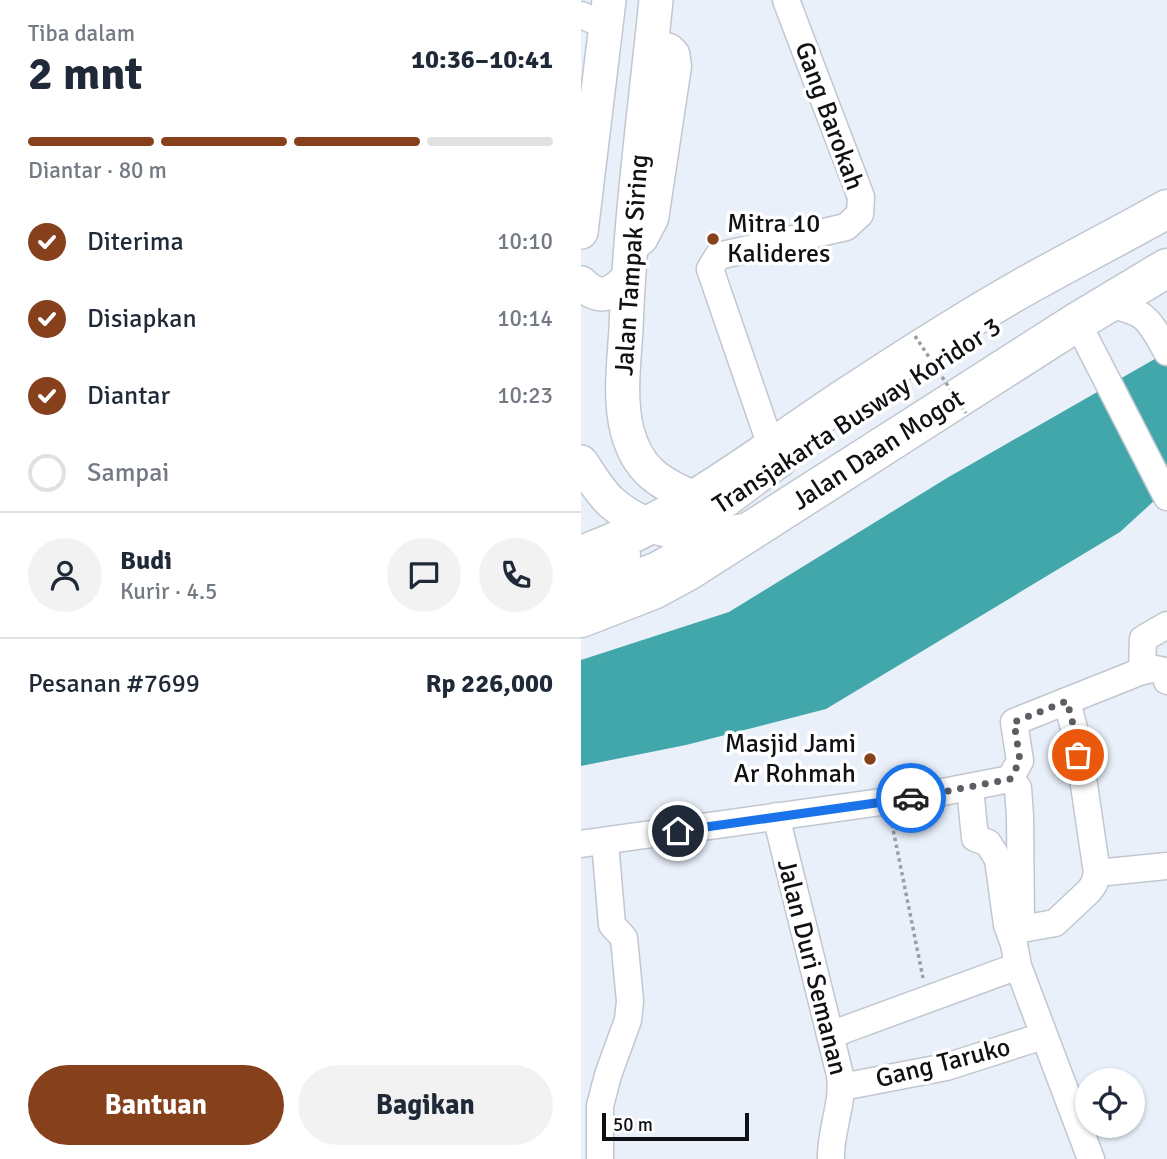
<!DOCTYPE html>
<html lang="id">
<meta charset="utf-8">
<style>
body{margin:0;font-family:Signika,sans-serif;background:#f2f2f3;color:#1f2937;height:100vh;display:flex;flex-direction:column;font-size:26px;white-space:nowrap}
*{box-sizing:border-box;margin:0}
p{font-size:23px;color:#747a83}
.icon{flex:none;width:38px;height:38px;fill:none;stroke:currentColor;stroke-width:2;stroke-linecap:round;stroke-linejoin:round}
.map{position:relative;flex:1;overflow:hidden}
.details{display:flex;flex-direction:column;background:#fff;width:581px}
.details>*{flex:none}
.tools{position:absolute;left:494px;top:1068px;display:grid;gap:14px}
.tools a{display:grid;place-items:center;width:70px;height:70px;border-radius:50%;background:#fff;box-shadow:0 2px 5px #0004;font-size:35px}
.scale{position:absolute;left:21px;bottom:18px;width:147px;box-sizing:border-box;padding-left:7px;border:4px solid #0f1114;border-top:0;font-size:19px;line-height:24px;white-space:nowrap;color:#0f1114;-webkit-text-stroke:5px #fff;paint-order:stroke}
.pin{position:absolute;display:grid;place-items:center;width:60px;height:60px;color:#fff;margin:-30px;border:4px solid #fff;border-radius:50%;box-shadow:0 2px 7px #0007}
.courier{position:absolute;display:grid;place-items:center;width:70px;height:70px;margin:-35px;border:5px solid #1a73e8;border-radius:50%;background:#fff;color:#222;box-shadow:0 2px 9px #0007}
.headline em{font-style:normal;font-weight:700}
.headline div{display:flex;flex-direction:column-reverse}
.headline{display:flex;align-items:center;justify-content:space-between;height:119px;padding:0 28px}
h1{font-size:46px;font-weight:700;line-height:52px}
.bar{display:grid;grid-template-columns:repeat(4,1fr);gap:10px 7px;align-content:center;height:84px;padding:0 28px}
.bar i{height:9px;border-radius:5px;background:#e0e1e3}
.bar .selected{background:#87401c}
.bar p{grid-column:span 4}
.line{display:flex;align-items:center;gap:18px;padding:0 28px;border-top:2px solid #e0e1e3}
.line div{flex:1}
.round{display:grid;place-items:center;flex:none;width:74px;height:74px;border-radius:37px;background:#f2f2f3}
ol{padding:0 28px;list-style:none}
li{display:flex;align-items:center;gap:21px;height:77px}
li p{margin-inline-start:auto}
li .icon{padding:7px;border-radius:50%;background:#87401c;color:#fff;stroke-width:4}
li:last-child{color:#747a83}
li i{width:38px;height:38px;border:4px solid #e0e1e3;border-radius:50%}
.primary-button{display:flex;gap:14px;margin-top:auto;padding:14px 28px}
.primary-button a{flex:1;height:80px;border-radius:42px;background:#87401c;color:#fff;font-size:28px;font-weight:700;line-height:80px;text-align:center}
.primary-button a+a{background:#f2f2f3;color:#1f2937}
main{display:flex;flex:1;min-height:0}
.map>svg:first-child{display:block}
.water{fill:#41a7aa}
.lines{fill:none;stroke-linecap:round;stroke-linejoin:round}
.minor-casing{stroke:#c1c7d0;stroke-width:29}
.major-casing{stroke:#c1c7d0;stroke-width:36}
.highway-casing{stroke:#c1c7d0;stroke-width:41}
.path{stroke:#9a9fa6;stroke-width:3.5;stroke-dasharray:3.5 3.5;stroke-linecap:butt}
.minor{stroke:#fff;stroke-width:26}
.major{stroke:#fff;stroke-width:33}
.highway{stroke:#fff;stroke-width:38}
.path-bridge{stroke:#9a9fa6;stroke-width:3.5;stroke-dasharray:3.5 3.5;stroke-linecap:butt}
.done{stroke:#5b5f64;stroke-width:7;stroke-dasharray:0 12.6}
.route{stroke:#1a73e8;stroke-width:9}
.poi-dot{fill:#87401c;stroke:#fff;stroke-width:2.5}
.labels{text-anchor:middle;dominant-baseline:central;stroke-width:7;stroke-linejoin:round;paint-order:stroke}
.street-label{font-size:26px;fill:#0f1114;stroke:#fff}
.poi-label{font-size:26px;fill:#0f1114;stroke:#fff;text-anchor:start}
</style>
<main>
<section class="details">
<div class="headline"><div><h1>2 mnt</h1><p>Tiba dalam</p></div><em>10:36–10:41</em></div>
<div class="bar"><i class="selected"></i><i class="selected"></i><i class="selected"></i><i></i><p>Diantar · 80 m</p></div>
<ol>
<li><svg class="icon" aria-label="check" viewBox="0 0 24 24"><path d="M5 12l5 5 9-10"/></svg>Diterima<p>10:10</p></li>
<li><svg class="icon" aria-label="check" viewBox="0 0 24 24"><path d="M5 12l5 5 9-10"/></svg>Disiapkan<p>10:14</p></li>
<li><svg class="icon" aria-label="check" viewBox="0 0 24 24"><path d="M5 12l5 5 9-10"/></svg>Diantar<p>10:23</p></li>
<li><i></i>Sampai</li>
</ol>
<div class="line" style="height:126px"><a class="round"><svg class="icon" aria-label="person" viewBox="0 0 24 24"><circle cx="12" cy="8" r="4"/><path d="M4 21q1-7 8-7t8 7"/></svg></a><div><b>Budi</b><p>Kurir · 4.5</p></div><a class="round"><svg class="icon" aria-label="chat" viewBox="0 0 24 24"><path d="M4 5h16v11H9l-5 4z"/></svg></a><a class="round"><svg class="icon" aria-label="phone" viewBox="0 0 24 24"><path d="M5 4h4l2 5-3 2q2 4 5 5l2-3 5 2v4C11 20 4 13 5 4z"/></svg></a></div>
<div class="line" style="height:91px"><div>Pesanan #7699</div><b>Rp 226,000</b></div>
<div class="primary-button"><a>Bantuan</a><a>Bagikan</a></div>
</section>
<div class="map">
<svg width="586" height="1159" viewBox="0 0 586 1159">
<rect width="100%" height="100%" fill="#e9f0fa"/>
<polygon class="water" points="586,352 586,489 539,532 245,709 105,745 0,766 0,660 148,612 366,478"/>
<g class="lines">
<g class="minor-casing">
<g id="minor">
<polyline points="0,15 23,25"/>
<polyline points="50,251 63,240 74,219 97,66 95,53 89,47 70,42"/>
<path d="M528 304C567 313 567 319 586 352"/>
<polyline points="496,322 586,497"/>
<polyline points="191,449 129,269 137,256 265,227 279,214 280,197 205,0"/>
<polyline points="90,534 147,503 202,462"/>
<polyline points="0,576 46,555"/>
<polyline points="0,594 74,566 135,532"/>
<polyline points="561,671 574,669 584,671 586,681"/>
<polyline points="429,779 437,788 439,816 440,925"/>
<polyline points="389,788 394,838 407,843 417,859 426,925 433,944 437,966 510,1159"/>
<path d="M195 816 259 1075C263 1104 249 1130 250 1159"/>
<polyline points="0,844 336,797 429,779 439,761 433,722 561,671 562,639 586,625"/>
<polyline points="516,873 586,866"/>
<polyline points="429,931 474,923 508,891 513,884 516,873 497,744 486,701"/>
<polyline points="249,1035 437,966"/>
<polyline points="261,1087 365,1067 462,1036"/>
<polyline points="19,1159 19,1106 27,1075 47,1020 49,1001 43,938 31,925 24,842"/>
</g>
</g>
<g class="major-casing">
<g id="major">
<path d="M75 0C64 109 49 219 45 329 43 362 38 398 46 430 56 470 78 483 113 498"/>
<polyline points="0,232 28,0"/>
<path d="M0 283C18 301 32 295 47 278"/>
<path d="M0 462C9 475 18 491 30 502 69 537 123 539 171 529"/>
</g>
</g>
<g class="highway-casing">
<g id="highway">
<path d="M0 555C99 520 182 452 269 395 325 358 383 321 441 288 489 261 538 236 586 209"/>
<polyline points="0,618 72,590 107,571 496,322 586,268"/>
</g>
</g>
<polyline class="path" points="311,824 342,978"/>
<use href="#minor" class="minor"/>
<use href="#major" class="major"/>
<use href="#highway" class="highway"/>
<polyline class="path-bridge" points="334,336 385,413"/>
</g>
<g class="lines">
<polyline class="done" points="330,798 429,779 439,761 433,722 486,701 497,744 497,755"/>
<polyline class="route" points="97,831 330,798"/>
</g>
<g class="poi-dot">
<circle cx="132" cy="239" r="7"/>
<circle cx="289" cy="759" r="7"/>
</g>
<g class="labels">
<g class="street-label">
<text transform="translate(248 116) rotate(70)">Gang Barokah</text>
<text transform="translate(51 265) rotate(-86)">Jalan Tampak Siring</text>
<text transform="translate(276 416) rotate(-33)">Transjakarta Busway Koridor 3</text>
<text transform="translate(297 450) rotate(-33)">Jalan Daan Mogot</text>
<text transform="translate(231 967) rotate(76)">Jalan Duri Semanan</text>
<text transform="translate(362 1063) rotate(-14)">Gang Taruko</text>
</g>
<g class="poi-label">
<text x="146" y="224">Mitra 10<tspan x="146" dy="30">Kalideres</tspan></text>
<text x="275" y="744" text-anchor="end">Masjid Jami<tspan x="275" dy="30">Ar Rohmah</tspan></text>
</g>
</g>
</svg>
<div class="tools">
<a><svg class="icon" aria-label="locate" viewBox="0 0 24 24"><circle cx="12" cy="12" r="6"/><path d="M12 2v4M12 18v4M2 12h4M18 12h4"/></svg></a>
</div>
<div class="scale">50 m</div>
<div class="pin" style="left:497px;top:755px;background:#ea580c"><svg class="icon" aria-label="bag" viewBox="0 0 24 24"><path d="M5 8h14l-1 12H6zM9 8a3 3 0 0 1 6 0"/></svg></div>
<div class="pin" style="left:97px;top:831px;background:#1f2937"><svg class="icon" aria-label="home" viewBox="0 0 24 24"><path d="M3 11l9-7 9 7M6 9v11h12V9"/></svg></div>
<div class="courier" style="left:330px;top:798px"><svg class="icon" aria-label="car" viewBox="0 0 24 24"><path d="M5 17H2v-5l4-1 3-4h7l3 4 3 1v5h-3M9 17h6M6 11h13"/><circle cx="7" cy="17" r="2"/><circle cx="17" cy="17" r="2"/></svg></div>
</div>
</main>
